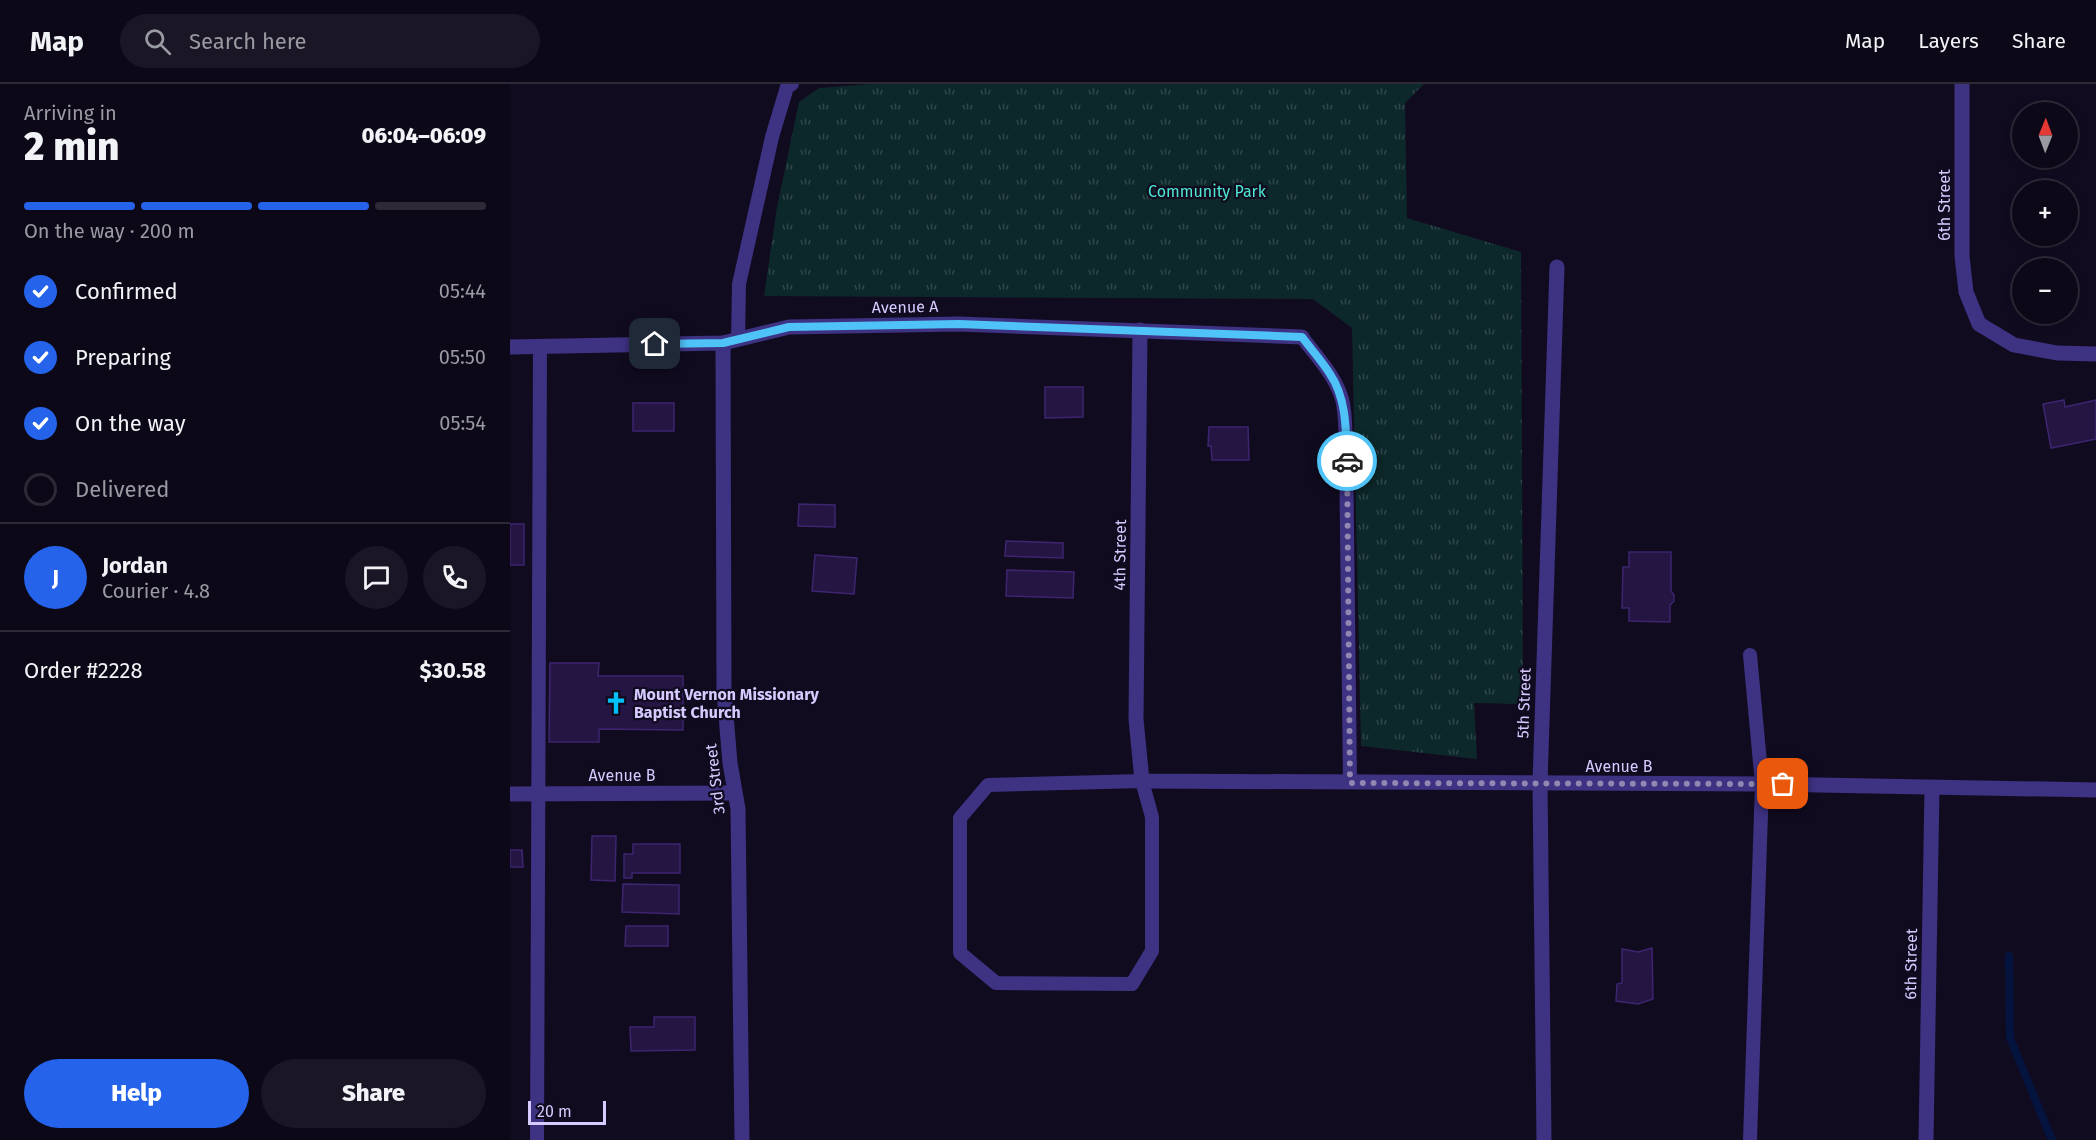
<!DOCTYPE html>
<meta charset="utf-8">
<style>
body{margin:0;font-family:"Fira Sans",sans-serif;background:#1b1625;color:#f1f3f6;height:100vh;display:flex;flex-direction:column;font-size:22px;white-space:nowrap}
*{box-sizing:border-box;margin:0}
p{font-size:20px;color:#9a9aa2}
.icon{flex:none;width:33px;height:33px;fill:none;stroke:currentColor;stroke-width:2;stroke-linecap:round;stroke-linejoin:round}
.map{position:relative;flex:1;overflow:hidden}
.details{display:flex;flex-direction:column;background:#0d0818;width:510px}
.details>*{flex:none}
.needle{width:39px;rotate:1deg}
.controls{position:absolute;left:1502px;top:18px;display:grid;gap:12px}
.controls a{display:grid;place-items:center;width:66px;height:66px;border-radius:50%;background:#0d0818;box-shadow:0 3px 9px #0003,0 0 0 2px #2d2937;font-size:30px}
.scale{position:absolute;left:18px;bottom:15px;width:78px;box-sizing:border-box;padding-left:6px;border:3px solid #d6caff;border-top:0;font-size:16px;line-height:21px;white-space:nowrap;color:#d6caff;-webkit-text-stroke:4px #110b20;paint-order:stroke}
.pin{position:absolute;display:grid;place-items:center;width:51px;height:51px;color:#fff;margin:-26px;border-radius:12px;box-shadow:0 3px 9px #0006}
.courier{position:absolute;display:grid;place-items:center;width:60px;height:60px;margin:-30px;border:4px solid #4fc3f7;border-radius:50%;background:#fff;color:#222;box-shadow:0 2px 8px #0007}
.summary em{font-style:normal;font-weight:800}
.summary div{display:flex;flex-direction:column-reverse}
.summary{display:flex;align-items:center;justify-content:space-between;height:102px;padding:0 24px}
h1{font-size:39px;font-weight:800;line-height:45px}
.bar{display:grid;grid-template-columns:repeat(4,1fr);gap:9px 6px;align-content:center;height:72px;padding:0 24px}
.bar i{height:8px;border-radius:4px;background:#2d2937}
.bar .active{background:#2563eb}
.bar p{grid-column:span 4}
.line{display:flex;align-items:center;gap:15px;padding:0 24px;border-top:2px solid #2d2937}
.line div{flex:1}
.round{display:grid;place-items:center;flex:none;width:63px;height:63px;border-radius:32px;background:#1b1625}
ol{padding:0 24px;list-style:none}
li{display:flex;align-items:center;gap:18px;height:66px}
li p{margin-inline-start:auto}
li .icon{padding:6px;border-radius:50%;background:#2563eb;color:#fff;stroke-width:4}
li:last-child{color:#9a9aa2}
li i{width:33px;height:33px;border:3px solid #2d2937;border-radius:50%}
.action{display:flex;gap:12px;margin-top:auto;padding:12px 24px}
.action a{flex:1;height:69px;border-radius:36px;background:#2563eb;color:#fff;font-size:24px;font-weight:800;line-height:69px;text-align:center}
.action a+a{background:#1b1625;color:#f1f3f6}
header{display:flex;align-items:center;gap:36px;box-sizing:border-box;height:84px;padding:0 30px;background:#0d0818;border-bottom:2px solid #2d2937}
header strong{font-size:28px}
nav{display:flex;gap:33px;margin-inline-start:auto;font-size:21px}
.search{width:420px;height:54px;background:#1b1625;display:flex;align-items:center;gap:15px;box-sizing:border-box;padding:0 21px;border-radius:33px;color:#9a9aa2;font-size:22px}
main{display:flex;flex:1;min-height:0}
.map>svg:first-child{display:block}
.grass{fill:url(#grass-tufts)}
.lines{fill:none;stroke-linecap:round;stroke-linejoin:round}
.stream{stroke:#05133f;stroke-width:8}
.building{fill:#241542;stroke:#3d2570;stroke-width:1.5}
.lane{stroke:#3e3283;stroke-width:14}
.street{stroke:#3e3283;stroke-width:15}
.done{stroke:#9187b1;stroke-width:6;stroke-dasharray:0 10.8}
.route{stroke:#4fc3f7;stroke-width:8}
.labels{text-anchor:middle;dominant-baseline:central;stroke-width:4.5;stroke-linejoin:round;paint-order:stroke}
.park-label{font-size:16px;fill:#4de8d3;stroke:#110b20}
.street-label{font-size:16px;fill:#d6caff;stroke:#110b20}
.poi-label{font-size:16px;font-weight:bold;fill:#d6caff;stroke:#110b20;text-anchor:start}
</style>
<header>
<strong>Map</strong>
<div class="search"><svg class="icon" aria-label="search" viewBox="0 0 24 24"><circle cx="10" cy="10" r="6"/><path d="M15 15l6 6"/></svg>Search here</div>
<nav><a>Map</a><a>Layers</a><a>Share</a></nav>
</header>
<main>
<section class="details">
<div class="summary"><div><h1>2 min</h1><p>Arriving in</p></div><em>06:04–06:09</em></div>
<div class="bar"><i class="active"></i><i class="active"></i><i class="active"></i><i></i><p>On the way · 200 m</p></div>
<ol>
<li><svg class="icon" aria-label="check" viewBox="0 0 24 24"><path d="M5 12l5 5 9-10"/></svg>Confirmed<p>05:44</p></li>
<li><svg class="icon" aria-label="check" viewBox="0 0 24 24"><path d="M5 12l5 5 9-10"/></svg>Preparing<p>05:50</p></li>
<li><svg class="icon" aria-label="check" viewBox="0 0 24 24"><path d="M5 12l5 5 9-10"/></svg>On the way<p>05:54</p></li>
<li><i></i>Delivered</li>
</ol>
<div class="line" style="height:108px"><b class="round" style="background:#2563eb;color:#fff">J</b><div><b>Jordan</b><p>Courier · 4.8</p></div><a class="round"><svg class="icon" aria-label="chat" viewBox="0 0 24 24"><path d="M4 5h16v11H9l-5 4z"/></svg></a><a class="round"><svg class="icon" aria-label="phone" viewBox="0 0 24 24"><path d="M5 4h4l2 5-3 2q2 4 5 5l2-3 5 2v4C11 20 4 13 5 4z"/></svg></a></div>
<div class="line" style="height:78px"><div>Order #2228</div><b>$30.58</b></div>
<div class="action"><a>Help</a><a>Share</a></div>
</section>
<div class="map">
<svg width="1586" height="1056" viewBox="0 0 1586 1056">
<defs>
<pattern id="grass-tufts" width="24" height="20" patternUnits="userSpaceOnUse" patternTransform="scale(1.5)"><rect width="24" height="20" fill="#0d282a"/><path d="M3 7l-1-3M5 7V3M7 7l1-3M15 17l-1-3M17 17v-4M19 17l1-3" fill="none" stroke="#30464a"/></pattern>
</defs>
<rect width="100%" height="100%" fill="#110b20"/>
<polygon class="grass" points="362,0 914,0 895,19 897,134 1011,168 1013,620 964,619 967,675 851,662 842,244 803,215 254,212 267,123 289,18 309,4"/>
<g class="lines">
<polyline class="stream" points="1499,872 1500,954 1542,1056"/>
</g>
<g class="building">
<polygon points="535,303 573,303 573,333 535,334"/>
<polygon points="1554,316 1555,323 1586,316 1586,355 1541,364 1533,320"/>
<rect x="123" y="319" width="41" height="28"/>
<polygon points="699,343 738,343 739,376 702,376 701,362 698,362"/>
<polygon points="289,420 325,421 325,443 288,442"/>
<rect x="0" y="440" width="14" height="41"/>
<polygon points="496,457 553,459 553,474 495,472"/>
<polygon points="1119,468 1161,468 1161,507 1164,511 1164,517 1160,521 1160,538 1119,537 1119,524 1112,524 1113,483 1119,483"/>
<polygon points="305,471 347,474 344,510 302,507"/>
<polygon points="497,486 564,488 563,514 496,512"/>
<polygon points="40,579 89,579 88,592 173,592 173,646 89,645 89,658 39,658"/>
<polygon points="82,752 106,752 105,797 81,796"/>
<polygon points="123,760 170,760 170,789 122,789 122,794 114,794 114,770 123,770"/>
<polygon points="0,766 12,766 13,783 0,783"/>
<polygon points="113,800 169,801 169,830 112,828"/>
<polygon points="116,842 158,842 158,862 115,862"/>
<polygon points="1142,864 1143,915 1128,920 1106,917 1107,900 1112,899 1112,865 1128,868"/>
<polygon points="144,933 185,933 185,966 121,967 120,943 144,943"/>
</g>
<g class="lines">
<g class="lane">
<path d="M792 253C806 272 825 291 832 315 836 330 835 346 836 362L840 698"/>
<polyline points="228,255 229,200 262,53 277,3 282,0"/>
<polyline points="1240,571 1252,700 1240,1056"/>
<polygon points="632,697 642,733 642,867 622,900 486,899 450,869 450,734 478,701"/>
<polyline points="27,1056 30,263"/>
</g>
<g class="street">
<polyline points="1452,0 1452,172 1456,208 1469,240 1504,261 1547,269 1586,270"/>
<polyline points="630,246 626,635 632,697 1252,700 1586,706"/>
<polyline points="213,259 214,608 220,679 228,725 232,1056"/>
<polyline points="0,263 213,259 279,243 449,240 792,253"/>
<polyline points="0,710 225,709"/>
<polyline points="1034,1056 1030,699 1047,183"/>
<polyline points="1416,1056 1422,704"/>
</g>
</g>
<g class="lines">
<polyline class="done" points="837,377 840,699 1273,700"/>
<path class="route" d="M145 260 213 259 279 243 449 240 792 253C801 265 812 277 820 290 837 315 836 348 837 377"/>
</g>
<defs>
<g id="church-bare" transform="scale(1.8)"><path d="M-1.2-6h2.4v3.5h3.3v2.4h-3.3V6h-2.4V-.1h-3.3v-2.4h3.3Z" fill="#00c0f5" stroke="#110b20" stroke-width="2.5" paint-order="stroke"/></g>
</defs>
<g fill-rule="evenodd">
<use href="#church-bare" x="106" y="619"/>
</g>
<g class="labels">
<g class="park-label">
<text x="697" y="107">Community Park</text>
</g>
<g class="street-label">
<text transform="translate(1434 121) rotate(-90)">6th Street</text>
<text transform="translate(395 223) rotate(-1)">Avenue A</text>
<text transform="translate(610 471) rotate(-89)">4th Street</text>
<text transform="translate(1014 619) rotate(-88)">5th Street</text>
<text x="1109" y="682">Avenue B</text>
<text x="112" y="691">Avenue B</text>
<text transform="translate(205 695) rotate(-97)">3rd Street</text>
<text transform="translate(1401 880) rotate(-89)">6th Street</text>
</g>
<g class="poi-label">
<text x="124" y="610">Mount Vernon Missionary<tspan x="124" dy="18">Baptist Church</tspan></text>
</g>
</g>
</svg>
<div class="controls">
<a><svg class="needle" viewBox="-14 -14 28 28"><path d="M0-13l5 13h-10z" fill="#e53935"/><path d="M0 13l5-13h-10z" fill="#9a9aa2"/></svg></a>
<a>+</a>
<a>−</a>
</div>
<div class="scale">20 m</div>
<div class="pin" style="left:1273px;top:700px;background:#ea580c"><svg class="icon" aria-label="bag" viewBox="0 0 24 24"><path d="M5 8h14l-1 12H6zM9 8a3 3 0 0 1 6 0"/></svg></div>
<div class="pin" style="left:145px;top:260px;background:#1f2937"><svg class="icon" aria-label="home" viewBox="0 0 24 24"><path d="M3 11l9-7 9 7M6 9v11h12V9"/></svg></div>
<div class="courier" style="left:837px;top:377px"><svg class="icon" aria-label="car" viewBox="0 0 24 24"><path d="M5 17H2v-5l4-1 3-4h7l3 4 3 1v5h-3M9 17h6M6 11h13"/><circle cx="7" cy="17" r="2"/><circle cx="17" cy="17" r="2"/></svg></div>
</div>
</main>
